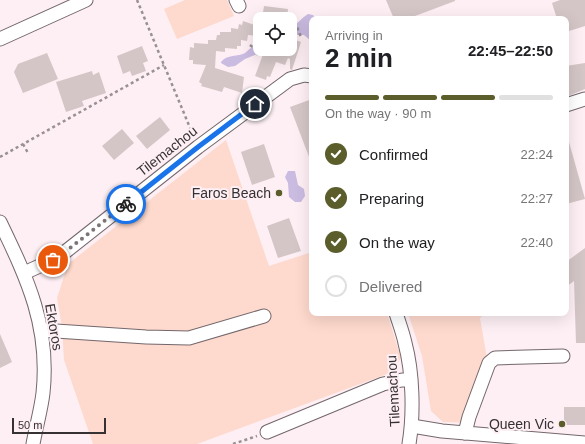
<!DOCTYPE html>
<meta charset="utf-8">
<style>
body{margin:0;font-family:Arial,sans-serif;background:#f6f6f6;color:#202124;height:100vh;display:flex;flex-direction:column;font-size:15px;white-space:nowrap}
*{box-sizing:border-box;margin:0}
p{font-size:13px;color:#757577}
.icon{flex:none;width:22px;height:22px;fill:none;stroke:currentColor;stroke-width:2;stroke-linecap:round;stroke-linejoin:round}
.map{position:relative;flex:1;overflow:hidden}
.side{position:absolute;left:309px;top:16px;width:260px;height:300px;display:flex;flex-direction:column;background:#fff;border-radius:8px;box-shadow:0 4px 16px #0002}
.side>*{flex:none}
.tools{position:absolute;left:253px;top:12px;display:grid;gap:8px}
.tools a{display:grid;place-items:center;width:44px;height:44px;border-radius:8px;background:#fff;box-shadow:0 4px 16px #0002;font-size:20px}
.scale{position:absolute;left:12px;bottom:10px;width:94px;box-sizing:border-box;padding-left:4px;border:2px solid #363133;border-top:0;font-size:11px;line-height:14px;white-space:nowrap;color:#363133;-webkit-text-stroke:3px #fdeff4;paint-order:stroke}
.pin{position:absolute;display:grid;place-items:center;width:34px;height:34px;color:#fff;margin:-17px;border:2px solid #fff;border-radius:50%;box-shadow:0 1px 4px #0007}
.courier{position:absolute;display:grid;place-items:center;width:40px;height:40px;margin:-20px;border:3px solid #1a73e8;border-radius:50%;background:#fff;color:#222;box-shadow:0 1px 5px #0007}
.overview em{font-style:normal;font-weight:700}
.overview div{display:flex;flex-direction:column-reverse}
.overview{display:flex;align-items:center;justify-content:space-between;height:68px;padding:0 16px}
h1{font-size:26px;font-weight:700;line-height:30px}
.bar{display:grid;grid-template-columns:repeat(4,1fr);gap:6px 4px;align-content:center;height:48px;padding:0 16px}
.bar i{height:5px;border-radius:3px;background:#e0e0e0}
.bar .active{background:#5b5d2a}
.bar p{grid-column:span 4}
ol{padding:0 16px;list-style:none}
li{display:flex;align-items:center;gap:12px;height:44px}
li p{margin-inline-start:auto}
li .icon{padding:4px;border-radius:50%;background:#5b5d2a;color:#fff;stroke-width:4}
li:last-child{color:#757577}
li i{width:22px;height:22px;border:2px solid #e0e0e0;border-radius:50%}
.map>svg:first-child{display:block}
.green{fill:#fed9cd}
.water{fill:#cabbe1}
.building{fill:#d4c6c6}
.lines{fill:none;stroke-linecap:round;stroke-linejoin:round}
.minor-casing{stroke:#73676c;stroke-width:15}
.path{stroke:#999093;stroke-width:2.5;stroke-dasharray:3 3;stroke-linecap:butt}
.minor{stroke:#fff;stroke-width:13}
.done{stroke:#7c7477;stroke-width:4;stroke-dasharray:0 7.2}
.route{stroke:#1a73e8;stroke-width:5}
.poi-dot{fill:#5b5d2a;stroke:#fdeff4;stroke-width:1.5}
.labels{text-anchor:middle;dominant-baseline:central;stroke-width:4;stroke-linejoin:round;paint-order:stroke}
.street-label{font-size:14px;fill:#363133;stroke:#fdeff4}
.poi-label{font-size:14px;fill:#363133;stroke:#fdeff4;text-anchor:end}
</style>
<div class="map">
<svg width="585" height="444" viewBox="0 0 585 444">
<rect width="100%" height="100%" fill="#fdeff4"/>
<g class="green">
<polygon points="185,0 227,0 234,16 177,39 164,9"/>
<polygon points="226,140 269,266 312,252 312,313 387,313 401,358 390,373 197,444 93,444 64,360 62,327 57,298 68,264"/>
<polygon points="408,313 485,313 480,318 489,370 472,423 443,422 431,411 422,356"/>
</g>
<g class="water">
<path d="M308 14 313 15 316 19H312V41L310 40 304 35H290V28C297 25 301 18 308 14Z"/>
<path d="M259 43H260V49H264L260 53 245 59 235 66 228 67 221 63V62C227 54 238 57 245 53 250 49 253 45 259 43Z"/>
<polygon points="288,171 295,171 298,185 304,189 305,196 301,202 295,202 289,197 288,183 285,177"/>
</g>
<g class="building">
<polygon points="386,0 455,0 455,1 407,19 394,19"/>
<polygon points="560,0 585,0 585,26 566,32 566,19 557,19 552,3"/>
<polygon points="264,6 288,9 287,19 262,19"/>
<polygon points="243,21 260,27 260,36 248,35 247,41 241,40 241,46 237,46 237,49 225,48 225,52 216,51 215,68 244,77 242,93 224,87 222,92 201,86 202,84 199,82 206,65 193,64 193,60 189,60 190,47 194,48 194,43 208,44 208,40 216,40 217,35 220,35 220,32 231,32 231,28 238,29 239,24 242,25"/>
<polygon points="290,38 301,42 292,70 290,69 290,59 288,58 285,65 276,62 270,77 267,76 266,80 255,76 265,49 290,49"/>
<polygon points="142,46 148,61 143,63 146,71 132,76 130,71 123,74 117,56"/>
<polygon points="47,53 58,79 23,93 14,72 18,64"/>
<polygon points="585,63 585,89 566,97 566,66"/>
<polygon points="92,71 93,75 99,72 106,93 82,101 84,106 66,112 56,82"/>
<polygon points="312,99 312,162 311,162 290,107"/>
<polygon points="160,117 170,130 147,149 136,136"/>
<polygon points="122,129 134,143 114,160 102,146"/>
<polygon points="566,142 569,142 585,199 566,204"/>
<polygon points="264,144 275,177 252,185 241,152"/>
<polygon points="289,218 301,251 278,258 267,226"/>
<polygon points="585,248 585,343 576,343 574,281 566,287 566,262"/>
<polygon points="0,334 12,362 0,368"/>
<rect x="564" y="407" width="21" height="18"/>
</g>
<g class="lines">
<g class="minor-casing">
<g id="minor">
<polyline points="236,0 239,6"/>
<polyline points="0,39 86,0"/>
<polyline points="566,105 585,99"/>
<path d="M0 222C28 280 50 327 43 393 41 410 36 427 33 444"/>
<polyline points="24,273 53,260 65,252 198,147 290,79 304,75 312,76"/>
<path d="M396 313C399 323 403 333 405 343 413 373 414 414 409 444"/>
<polyline points="41,330 146,337 189,338 264,316"/>
<polyline points="412,426 442,431 585,443"/>
<polyline points="267,432 383,384 402,380 410,380"/>
<polyline points="465,433 469,417 489,363 495,358 563,356"/>
</g>
</g>
<g class="path">
<polyline points="137,0 193,135"/>
<polyline points="295,22 301,37"/>
<polyline points="250,45 255,49 258,55"/>
<polyline points="23,144 28,153"/>
<polyline points="0,157 164,65"/>
<polyline points="233,444 257,436"/>
</g>
<use href="#minor" class="minor"/>
</g>
<g class="lines">
<polyline class="done" points="53,260 65,252 126,204"/>
<polyline class="route" points="126,204 198,147 255,104"/>
</g>
<g class="poi-dot">
<circle cx="279" cy="193" r="4"/>
<circle cx="562" cy="424" r="4"/>
</g>
<g class="labels">
<g class="street-label">
<text transform="translate(167 151) rotate(-38)">Tilemachou</text>
<text transform="translate(54 327) rotate(80)">Ektoros</text>
<text transform="translate(393 391) rotate(-93)">Tilemachou</text>
</g>
<g class="poi-label">
<text x="271" y="193">Faros Beach</text>
<text x="554" y="424">Queen Vic</text>
</g>
</g>
</svg>
<div class="tools">
<a><svg class="icon" aria-label="locate" viewBox="0 0 24 24"><circle cx="12" cy="12" r="6"/><path d="M12 2v4M12 18v4M2 12h4M18 12h4"/></svg></a>
</div>
<div class="scale">50 m</div>
<div class="pin" style="left:53px;top:260px;background:#ea580c"><svg class="icon" aria-label="bag" viewBox="0 0 24 24"><path d="M5 8h14l-1 12H6zM9 8a3 3 0 0 1 6 0"/></svg></div>
<div class="pin" style="left:255px;top:104px;background:#1f2937"><svg class="icon" aria-label="home" viewBox="0 0 24 24"><path d="M3 11l9-7 9 7M6 9v11h12V9"/></svg></div>
<div class="courier" style="left:126px;top:204px"><svg class="icon" aria-label="bike" viewBox="0 0 24 24"><circle cx="6" cy="16" r="4"/><circle cx="18" cy="16" r="4"/><path d="M6 16l4-8h5l3 8M10 8l3 8H6M13 5h3"/></svg></div>
<section class="side">
<div class="overview"><div><h1>2 min</h1><p>Arriving in</p></div><em>22:45–22:50</em></div>
<div class="bar"><i class="active"></i><i class="active"></i><i class="active"></i><i></i><p>On the way · 90 m</p></div>
<ol>
<li><svg class="icon" aria-label="check" viewBox="0 0 24 24"><path d="M5 12l5 5 9-10"/></svg>Confirmed<p>22:24</p></li>
<li><svg class="icon" aria-label="check" viewBox="0 0 24 24"><path d="M5 12l5 5 9-10"/></svg>Preparing<p>22:27</p></li>
<li><svg class="icon" aria-label="check" viewBox="0 0 24 24"><path d="M5 12l5 5 9-10"/></svg>On the way<p>22:40</p></li>
<li><i></i>Delivered</li>
</ol>
</section>
</div>
